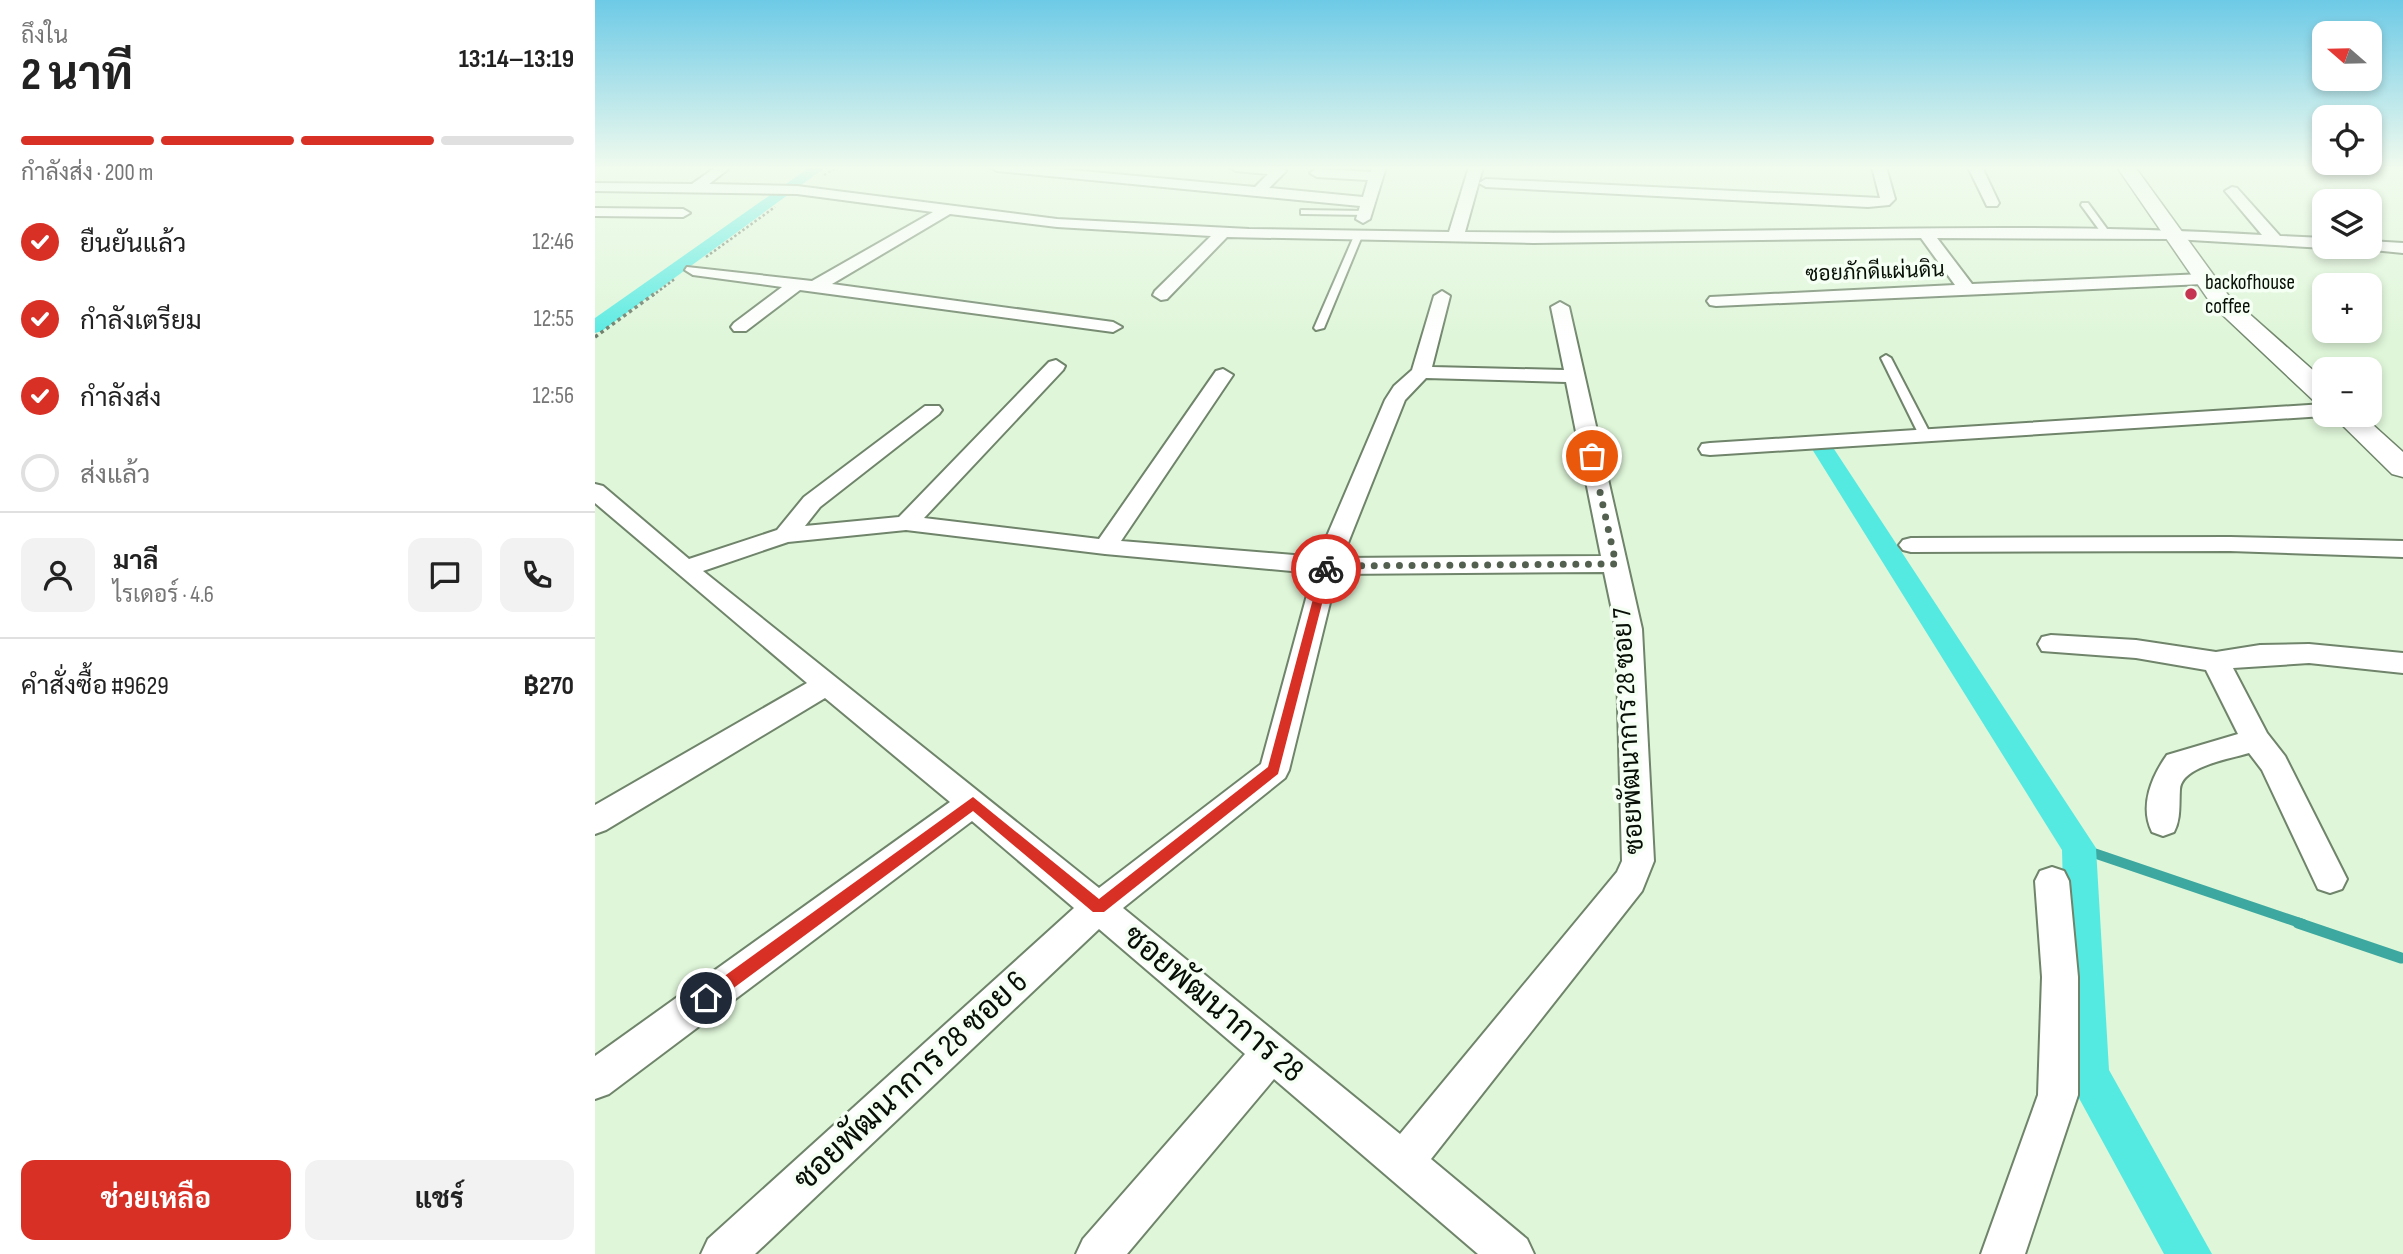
<!DOCTYPE html>
<html lang="th">
<meta charset="utf-8">
<style>
body{margin:0;font-family:"Sofia Sans Condensed",Sarabun,sans-serif;background:#f2f2f2;color:#222;height:100vh;display:flex;flex-direction:column;font-size:26px;white-space:nowrap}
*{box-sizing:border-box;margin:0}
p{font-size:23px;color:#767676}
.icon{flex:none;width:38px;height:38px;fill:none;stroke:currentColor;stroke-width:2;stroke-linecap:round;stroke-linejoin:round}
.map{position:relative;flex:1;overflow:hidden}
.panel{display:flex;flex-direction:column;background:#fff;width:595px}
.panel>*{flex:none}
.needle{width:46px;rotate:290deg}
.buttons{position:absolute;left:1717px;top:21px;display:grid;gap:14px}
.buttons a{display:grid;place-items:center;width:70px;height:70px;border-radius:14px;background:#fff;box-shadow:0 4px 10px #0003;font-size:35px}
.pin{position:absolute;display:grid;place-items:center;width:60px;height:60px;color:#fff;margin:-30px;border:4px solid #fff;border-radius:50%;box-shadow:0 2px 7px #0007}
.courier{position:absolute;display:grid;place-items:center;width:70px;height:70px;margin:-35px;border:5px solid #d93025;border-radius:50%;background:#fff;color:#222;box-shadow:0 2px 9px #0007}
.head em{font-style:normal;font-weight:700}
.head div{display:flex;flex-direction:column-reverse}
.head{display:flex;align-items:center;justify-content:space-between;height:119px;padding:0 21px}
h1{font-size:46px;font-weight:700;line-height:52px}
.bar{display:grid;grid-template-columns:repeat(4,1fr);gap:10px 7px;align-content:center;height:84px;padding:0 21px}
.bar i{height:9px;border-radius:5px;background:#e0e0e0}
.bar .on{background:#d93025}
.bar p{grid-column:span 4}
.line{display:flex;align-items:center;gap:18px;padding:0 21px;border-top:2px solid #e0e0e0}
.line div{flex:1}
.round{display:grid;place-items:center;flex:none;width:74px;height:74px;border-radius:14px;background:#f2f2f2}
ol{padding:0 21px;list-style:none}
li{display:flex;align-items:center;gap:21px;height:77px}
li p{margin-inline-start:auto}
li .icon{padding:7px;border-radius:50%;background:#d93025;color:#fff;stroke-width:4}
li:last-child{color:#767676}
li i{width:38px;height:38px;border:4px solid #e0e0e0;border-radius:50%}
.action{display:flex;gap:14px;margin-top:auto;padding:14px 21px}
.action a{flex:1;height:80px;border-radius:14px;background:#d93025;color:#fff;font-size:28px;font-weight:700;line-height:80px;text-align:center}
.action a+a{background:#f2f2f2;color:#222}
main{display:flex;flex:1;min-height:0}
.map>svg:first-child{display:block}
.lines{fill:none;stroke-linecap:round;stroke-linejoin:round}
.stream-far1{stroke:#3da8a0;stroke-width:10}
.stream{stroke:#3da8a0;stroke-width:11}
.canal{fill:#54eae2;fill-rule:evenodd}
.lane-casing{stroke:#6f846a;stroke-width:4}
.street-casing{stroke:#6f846a;stroke-width:4}
.secondary-casing{stroke:#6f846a;stroke-width:3}
.path-far1{stroke:#6a7866;stroke-width:2.5;stroke-dasharray:2.5 2.5;stroke-linecap:butt}
.path{stroke:#6a7866;stroke-width:3.5;stroke-dasharray:3.5 3.5;stroke-linecap:butt}
.lane{fill:#fff;fill-rule:evenodd}
.street{fill:#fff;fill-rule:evenodd}
.secondary{fill:#fff;fill-rule:evenodd}
.route{fill:#d93025}
.done{stroke:#536050;stroke-width:7;stroke-dasharray:0 12.6}
.poi-dot{fill:#c53551;stroke:#f5fff3;stroke-width:2.5}
.labels{text-anchor:middle;dominant-baseline:central;stroke-width:7;stroke-linejoin:round;paint-order:stroke}
.far-street-label{font-size:21px;fill:#080f06;stroke:#f5fff3}
.far-poi-label{font-size:21px;fill:#080f06;stroke:#f5fff3;text-anchor:start}
.street-label{font-size:26px;fill:#080f06;stroke:#f5fff3}
.near-street-label{font-size:32px;fill:#080f06;stroke:#f5fff3}
</style>
<main>
<section class="panel">
<div class="head"><div><h1>2 นาที</h1><p>ถึงใน</p></div><em>13:14–13:19</em></div>
<div class="bar"><i class="on"></i><i class="on"></i><i class="on"></i><i></i><p>กำลังส่ง · 200 m</p></div>
<ol>
<li><svg class="icon" aria-label="check" viewBox="0 0 24 24"><path d="M5 12l5 5 9-10"/></svg>ยืนยันแล้ว<p>12:46</p></li>
<li><svg class="icon" aria-label="check" viewBox="0 0 24 24"><path d="M5 12l5 5 9-10"/></svg>กำลังเตรียม<p>12:55</p></li>
<li><svg class="icon" aria-label="check" viewBox="0 0 24 24"><path d="M5 12l5 5 9-10"/></svg>กำลังส่ง<p>12:56</p></li>
<li><i></i>ส่งแล้ว</li>
</ol>
<div class="line" style="height:126px"><a class="round"><svg class="icon" aria-label="person" viewBox="0 0 24 24"><circle cx="12" cy="8" r="4"/><path d="M4 21q1-7 8-7t8 7"/></svg></a><div><b>มาลี</b><p>ไรเดอร์ · 4.6</p></div><a class="round"><svg class="icon" aria-label="chat" viewBox="0 0 24 24"><path d="M4 5h16v11H9l-5 4z"/></svg></a><a class="round"><svg class="icon" aria-label="phone" viewBox="0 0 24 24"><path d="M5 4h4l2 5-3 2q2 4 5 5l2-3 5 2v4C11 20 4 13 5 4z"/></svg></a></div>
<div class="line" style="height:91px"><div>คำสั่งซื้อ #9629</div><b>฿270</b></div>
<div class="action"><a>ช่วยเหลือ</a><a>แชร์</a></div>
</section>
<div class="map">
<svg width="1808" height="1254" viewBox="0 0 1808 1254">
<rect width="100%" height="100%" fill="#dff6d9"/>
<g class="lines">
<polyline class="stream-far1" points="1484,848 1708,924"/>
<polyline class="stream" points="1703,923 1806,958"/>
<g class="canal">
<polygon points="215,167 231,167 7,331 0,333 0,318"/>
<polygon points="1228,442 1236,444 1239,449 1501,848 1514,1070 1617,1254 1569,1254 1479,1089 1473,1074 1467,850 1217,449 1220,444"/>
</g>
<g class="lane-casing">
<g id="lane">
<polygon points="1487,203 1493,203 1515,233 1514,235 1508,235 1486,205"/>
<polygon points="706,210 770,211 774,213 770,215 709,214 706,214"/>
<polygon points="763,234 767,236 729,328 721,330 719,328 759,236"/>
<polygon points="1291,355 1296,358 1336,435 1334,437 1326,437 1324,435 1286,358"/>
</g>
</g>
<g class="street-casing">
<g id="street">
<path d="M121 167H136L114 184 202 186 462 219 654 229 854 232 874 167H888L870 232C1135 236 1402 219 1667 235L1630 191 1637 187 1642 188 1685 236 1729 238V247H1733L1729 248 1579 239 1342 238 1377 284 1608 274 1616 279 1608 284 1121 306 1115 305 1112 301 1115 297 1360 285 1326 238 938 243 632 237 572 299 566 300 558 295 560 291 616 236 462 227 355 214 237 284 518 322 527 327 518 332 205 290 151 331H139L136 327 139 323 187 287 98 275 90 270 92 267 217 281 338 212 202 194 0 191V183L97 184Z"/>
<polygon points="395,167 443,167 660,187 673,174 641,171 634,167 682,167 691,171 674,188 768,197 773,180 722,177 715,173 722,169 776,172 777,167 791,167 775,219 768,223 761,219 765,206 402,171"/>
<polygon points="1277,167 1291,167 1300,199 1294,205 1273,207 891,187 884,183 891,179 1285,198"/>
<polygon points="1373,167 1387,167 1404,203 1402,206 1392,206"/>
<polygon points="1727,196 1736,201 1729,201 1729,206 1720,200"/>
<polygon points="0,208 88,209 95,213 88,217 0,216"/>
<polygon points="1774,241 1808,243 1808,253 1768,249 1767,247 1774,247"/>
<path d="M847 291 855 296 837 367 969 370 956 307 965 302 974 307 1047 629 1059 861 1047 891 836 1159 932 1239 939 1254H883L679 1079 532 1254H481L488 1239 650 1054 504 929 160 1254H106L113 1239 479 908 377 821 14 1094 0 1099V1056L355 802 230 698 11 830 0 834V805L212 683 0 503V484L8 486 94 559 182 530 209 497 330 406H344L347 410 344 414 225 507 210 526 304 517 454 362 461 360 470 366 468 370 329 518 504 539 621 371 628 369 638 375 526 541 723 557 790 400 799 386 817 370 839 296ZM831 378 971 382 1006 556 747 558 810 400ZM311 530 510 554 718 573 666 764 504 888 108 571 193 542ZM1009 572 1021 629 1027 861 1022 872 805 1134 528 908 690 778 694 770 742 574Z"/>
<polygon points="1729,404 1729,415 1734,415 1729,416 1115,455 1107,454 1104,449 1107,444 1115,443"/>
<polygon points="1635,537 1808,541 1808,557 1635,551 1316,552 1308,550 1304,545 1308,540 1316,538"/>
<path d="M1456 635 1541 640 1621 652 1665 645 1714 644 1808 653V673L1714 663 1638 668 1672 733 1690 756 1747 869 1752 879 1747 889 1735 893 1723 889 1667 770 1654 753C1635 759 1587 766 1585 789 1584 804 1586 819 1579 832L1568 836 1557 832C1544 806 1557 776 1572 755L1643 734 1611 670 1541 658 1447 651 1443 644 1447 637Z"/>
<polygon points="1457,867 1469,871 1474,881 1483,977 1483,1095 1430,1254 1386,1254 1443,1095 1447,977 1440,881 1445,871"/>
</g>
</g>
<g class="secondary-casing">
<g id="secondary">
<polygon points="1522,167 1540,167 1633,295 1729,380 1729,403 1719,401 1617,305"/>
<polygon points="1737,415 1767,415 1808,452 1808,477 1797,474"/>
</g>
</g>
<g class="path-far1">
<polyline points="229,175 243,167"/>
<polyline points="111,257 180,207"/>
<polyline points="57,296 81,278"/>
</g>
<polyline class="path" points="0,337 59,294"/>
<use href="#lane" class="lane"/>
<use href="#street" class="street"/>
<use href="#secondary" class="secondary"/>
</g>
<linearGradient id="sky" x2="0" y2="1"><stop stop-color="#6dcae6"/><stop offset="0.49" stop-color="#f1fbee"/><stop offset="1" stop-color="#f1fbee" stop-opacity="0"/></linearGradient>
<rect width="1808" height="342" fill="url(#sky)"/>
<polygon class="route" points="731,566 736,569 683,774 509,912 498,912 378,811 117,1004 111,1006 106,1004 103,998 106,993 378,797 504,899 673,767 726,569"/>
<g class="lines">
<polyline class="done" points="731,569 732,566 1021,564 997,456"/>
</g>
<circle class="poi-dot" cx="1596" cy="294" r="7"/>
<g class="labels">
<g class="far-street-label">
<text transform="translate(1280 272) rotate(-2)">ซอยภักดีแผ่นดิน</text>
</g>
<g class="far-poi-label">
<text x="1610" y="282">backofhouse<tspan x="1610" dy="24">coffee</tspan></text>
</g>
<g class="street-label">
<text transform="translate(1034 731) rotate(-93)">ซอยพัฒนาการ 28 ซอย 7</text>
</g>
<g class="near-street-label">
<text transform="translate(618 1004) rotate(40)">ซอยพัฒนาการ 28</text>
<text transform="translate(316 1081) rotate(-43)">ซอยพัฒนาการ 28 ซอย 6</text>
</g>
</g>
</svg>
<div class="buttons">
<a><svg class="needle" viewBox="-14 -14 28 28"><path d="M0-13l5 13h-10z" fill="#e53935"/><path d="M0 13l5-13h-10z" fill="#767676"/></svg></a>
<a><svg class="icon" aria-label="locate" viewBox="0 0 24 24"><circle cx="12" cy="12" r="6"/><path d="M12 2v4M12 18v4M2 12h4M18 12h4"/></svg></a>
<a><svg class="icon" aria-label="layers" viewBox="0 0 24 24"><path d="M12 4l9 5-9 5-9-5zM3 14l9 5 9-5"/></svg></a>
<a>+</a>
<a>−</a>
</div>
<div class="pin" style="left:997px;top:456px;background:#ea580c"><svg class="icon" aria-label="bag" viewBox="0 0 24 24"><path d="M5 8h14l-1 12H6zM9 8a3 3 0 0 1 6 0"/></svg></div>
<div class="pin" style="left:111px;top:998px;background:#1f2937"><svg class="icon" aria-label="home" viewBox="0 0 24 24"><path d="M3 11l9-7 9 7M6 9v11h12V9"/></svg></div>
<div class="courier" style="left:731px;top:569px"><svg class="icon" aria-label="bike" viewBox="0 0 24 24"><circle cx="6" cy="16" r="4"/><circle cx="18" cy="16" r="4"/><path d="M6 16l4-8h5l3 8M10 8l3 8H6M13 5h3"/></svg></div>
</div>
</main>
